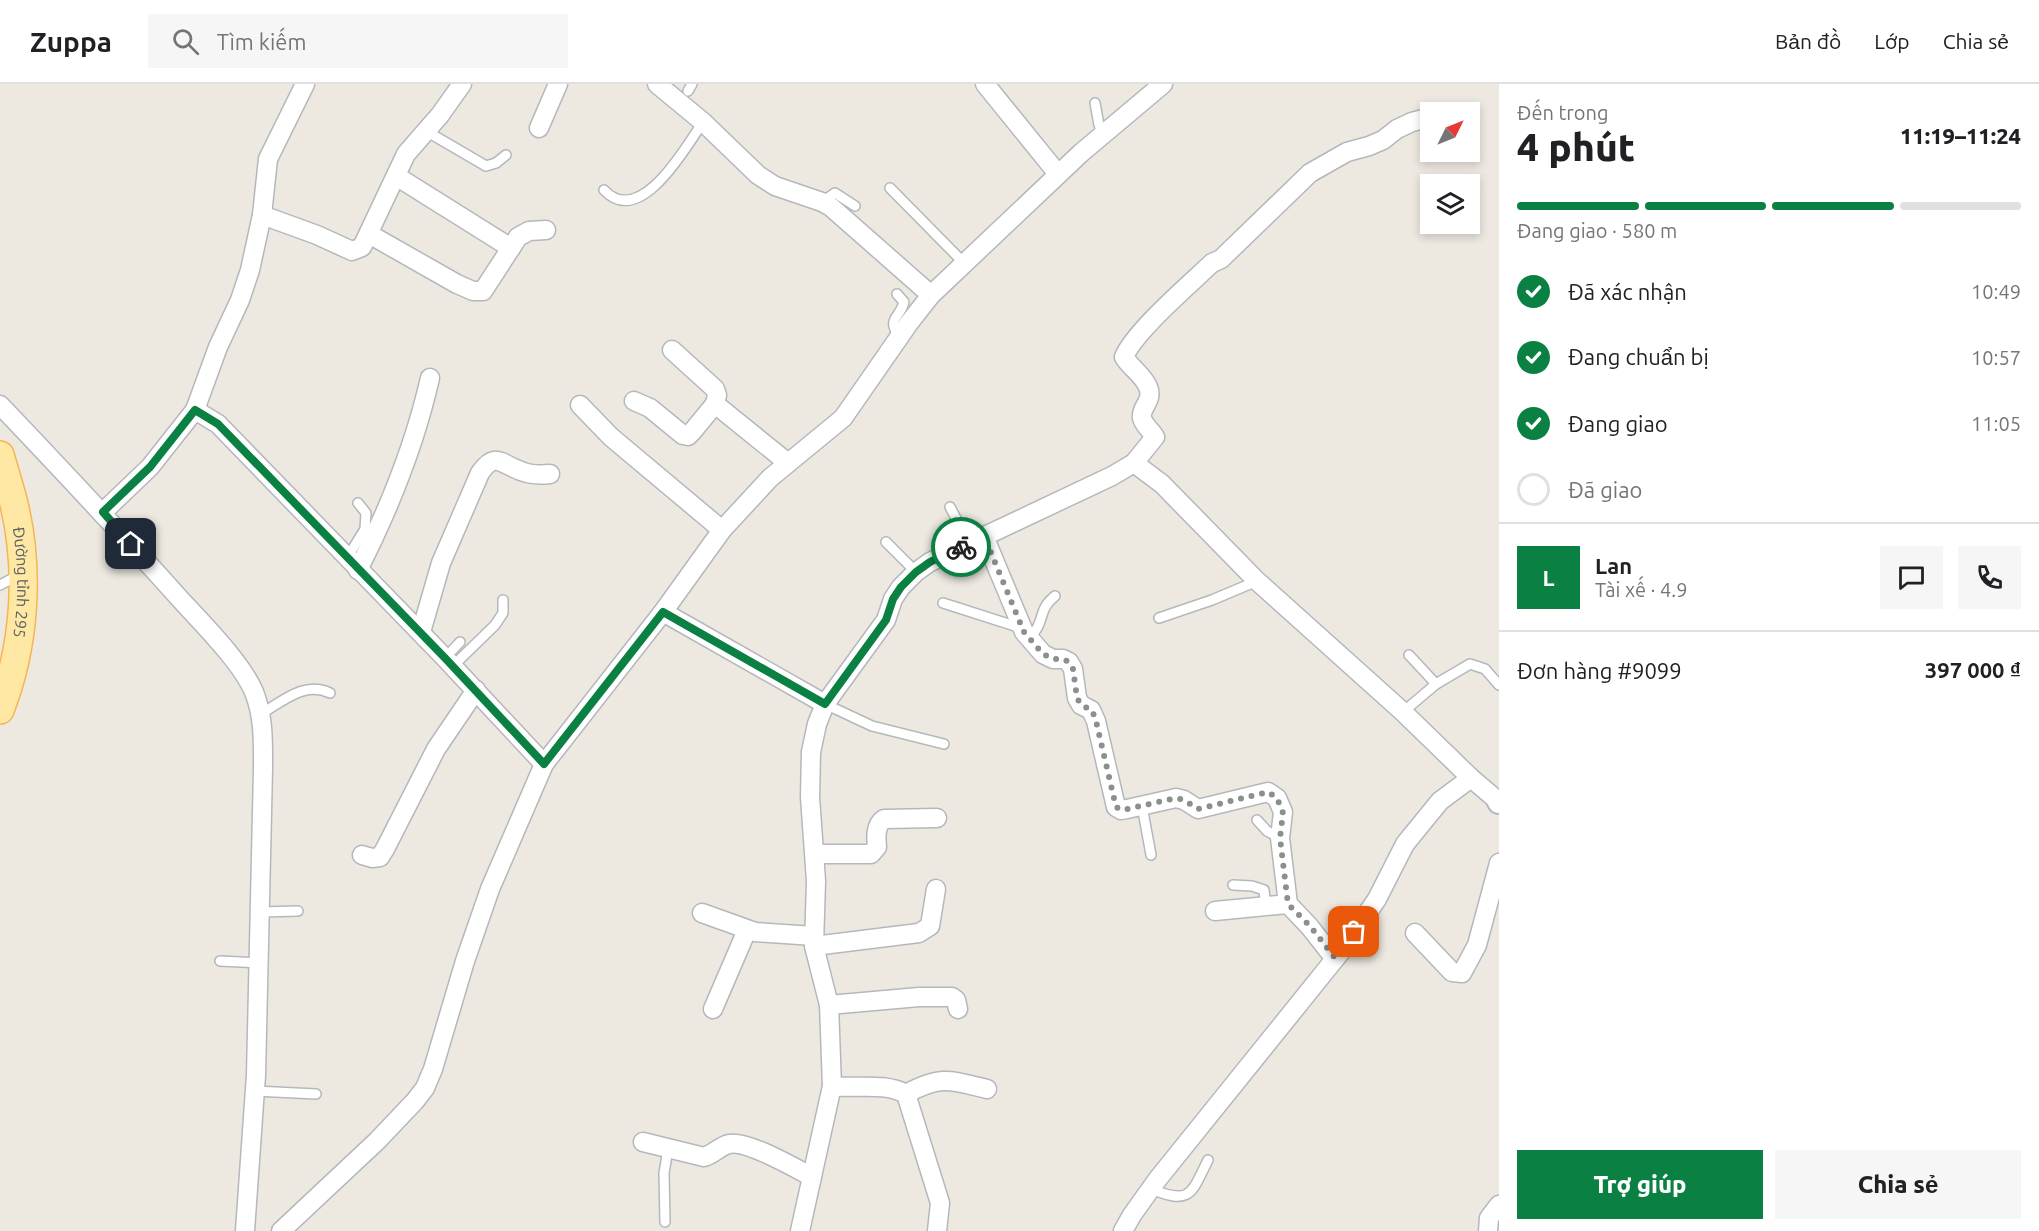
<!DOCTYPE html>
<html lang="vi">
<meta charset="utf-8">
<style>
body{margin:0;font-family:Ubuntu,sans-serif;background:#f6f6f6;color:#202124;height:100vh;display:flex;flex-direction:column;font-size:22px;white-space:nowrap}
*{box-sizing:border-box;margin:0}
p{font-size:20px;color:#757577}
.icon{flex:none;width:33px;height:33px;fill:none;stroke:currentColor;stroke-width:2;stroke-linecap:round;stroke-linejoin:round}
.map{position:relative;flex:1;overflow:hidden}
.sheet{display:flex;flex-direction:column;background:#fff;width:540px}
.sheet>*{flex:none}
.needle{width:39px;rotate:47deg}
.tools{position:absolute;left:1420px;top:18px;display:grid;gap:12px}
.tools a{display:grid;place-items:center;width:60px;height:60px;border-radius:0px;background:#fff;box-shadow:0 3px 9px #0003;font-size:30px}
.pin{position:absolute;display:grid;place-items:center;width:51px;height:51px;color:#fff;margin:-26px;border-radius:12px;box-shadow:0 3px 9px #0006}
.courier{position:absolute;display:grid;place-items:center;width:60px;height:60px;margin:-30px;border:4px solid #0b8043;border-radius:50%;background:#fff;color:#222;box-shadow:0 2px 8px #0007}
.headline em{font-style:normal;font-weight:800}
.headline div{display:flex;flex-direction:column-reverse}
.headline{display:flex;align-items:center;justify-content:space-between;height:102px;padding:0 18px}
h1{font-size:39px;font-weight:800;line-height:45px}
.bar{display:grid;grid-template-columns:repeat(4,1fr);gap:9px 6px;align-content:center;height:72px;padding:0 18px}
.bar i{height:8px;border-radius:4px;background:#e0e0e0}
.bar .current{background:#0b8043}
.bar p{grid-column:span 4}
.line{display:flex;align-items:center;gap:15px;padding:0 18px;border-top:2px solid #e0e0e0}
.line div{flex:1}
.round{display:grid;place-items:center;flex:none;width:63px;height:63px;border-radius:0px;background:#f6f6f6}
ol{padding:0 18px;list-style:none}
li{display:flex;align-items:center;gap:18px;height:66px}
li p{margin-inline-start:auto}
li .icon{padding:6px;border-radius:50%;background:#0b8043;color:#fff;stroke-width:4}
li:last-child{color:#757577}
li i{width:33px;height:33px;border:3px solid #e0e0e0;border-radius:50%}
.primary-button{display:flex;gap:12px;margin-top:auto;padding:12px 18px}
.primary-button a{flex:1;height:69px;border-radius:0px;background:#0b8043;color:#fff;font-size:24px;font-weight:800;line-height:69px;text-align:center}
.primary-button a+a{background:#f6f6f6;color:#202124}
header{display:flex;align-items:center;gap:36px;box-sizing:border-box;height:84px;padding:0 30px;background:#fff;border-bottom:2px solid #e0e0e0}
header strong{font-size:28px}
nav{display:flex;gap:33px;margin-inline-start:auto;font-size:21px}
.search{width:420px;height:54px;background:#f6f6f6;display:flex;align-items:center;gap:15px;box-sizing:border-box;padding:0 21px;border-radius:0px;color:#757577;font-size:22px}
main{display:flex;flex:1;min-height:0}
.map>svg:first-child{display:block}
.lines{fill:none;stroke-linecap:round;stroke-linejoin:round}
.service-casing{stroke:#b4b8bc;stroke-width:12}
.minor-casing{stroke:#b4b8bc;stroke-width:21}
.tertiary-casing{stroke:#b4b8bc;stroke-width:26}
.primary-casing{stroke:#f5b652;stroke-width:30}
.service{stroke:#fff;stroke-width:9}
.minor{stroke:#fff;stroke-width:18}
.tertiary{stroke:#fff;stroke-width:22}
.primary{stroke:#ffe7a4;stroke-width:27}
.done{stroke:#8d8f8e;stroke-width:6;stroke-dasharray:0 10.8}
.route{stroke:#0b8043;stroke-width:8}
.labels{text-anchor:middle;dominant-baseline:central;stroke-width:5;stroke-linejoin:round;paint-order:stroke}
.street-label{font-size:16px;fill:#595e62;stroke:#fff}
</style>
<header>
<strong>Zuppa</strong>
<div class="search"><svg class="icon" aria-label="search" viewBox="0 0 24 24"><circle cx="10" cy="10" r="6"/><path d="M15 15l6 6"/></svg>Tìm kiếm</div>
<nav><a>Bản đồ</a><a>Lớp</a><a>Chia sẻ</a></nav>
</header>
<main>
<div class="map">
<svg width="1499" height="1147" viewBox="0 0 1499 1147">
<rect width="100%" height="100%" fill="#ede9e1"/>
<g class="lines">
<g class="service-casing">
<g id="service">
<polyline points="688,7 692,0"/>
<polyline points="1095,19 1099,41 1103,50"/>
<polyline points="426,47 486,82 496,79 506,71"/>
<polyline points="890,104 964,179"/>
<path d="M604 106C640 145 686 63 703 38"/>
<polyline points="822,118 835,109 855,122"/>
<path d="M897 210 904 218C900 235 886 233 899 253"/>
<polyline points="950,423 969,459"/>
<polyline points="886,458 916,488"/>
<polyline points="347,474 365,445 366,429 358,419"/>
<polyline points="0,501 19,491"/>
<polyline points="943,519 1021,544"/>
<polyline points="1159,534 1212,516 1257,497"/>
<path d="M1028 555C1047 538 1036 527 1055 512"/>
<polyline points="1409,571 1436,600"/>
<polyline points="445,574 460,558"/>
<polyline points="453,582 495,541 503,529 503,516"/>
<polyline points="825,620 872,642 944,660"/>
<polyline points="1403,628 1436,600 1470,580 1485,585 1499,601"/>
<path d="M261 630C283 617 304 597 330 609"/>
<polyline points="1142,722 1151,771"/>
<polyline points="1257,736 1267,747 1280,754"/>
<polyline points="1233,801 1252,802 1264,806 1266,823"/>
<polyline points="260,828 298,827"/>
<polyline points="220,877 259,879"/>
<polyline points="255,1007 316,1010"/>
<path d="M1151 1105C1191 1121 1191 1110 1208 1076"/>
<polyline points="665,1138 664,1089 668,1065"/>
</g>
</g>
<g class="minor-casing">
<g id="minor">
<polyline points="657,0 703,38 758,91 775,102 822,118 831,123 931,211"/>
<polyline points="985,0 1058,90"/>
<polyline points="539,44 558,0"/>
<polyline points="396,92 511,164"/>
<polyline points="262,131 317,151 352,167 362,163 406,70 440,31 462,0"/>
<polyline points="369,150 457,200 473,207 483,207 518,153 529,147 546,146"/>
<polyline points="672,266 715,305 717,311 715,320"/>
<polyline points="634,317 650,324 683,351 688,352 692,348 715,320 788,379"/>
<path d="M0 321C61 385 121 449 180 515 202 539 242 579 254 608 264 633 263 659 263 685L256 991 245 1147"/>
<polyline points="580,321 611,353 722,446"/>
<polyline points="195,326 218,340 445,574 544,680"/>
<path d="M1134 379 1155 353C1152 347 1144 342 1142 334 1140 323 1154 317 1148 303 1144 292 1130 283 1124 273 1134 248 1190 200 1212 179L1221 175 1310 89 1347 68 1369 62 1383 56 1397 45 1412 38 1431 33"/>
<polyline points="103,428 150,383 195,326 218,263 240,216 250,186 262,131 268,75 305,0"/>
<polyline points="984,452 1024,548 1043,570 1053,575 1063,575 1069,578 1073,585 1077,614 1081,621 1091,626 1096,637 1116,723 1121,726 1127,725 1176,714 1184,716 1198,725 1268,708 1277,714 1283,728 1280,754 1288,820 1309,842 1335,875"/>
<path d="M358 486C389 425 415 360 430 294"/>
<polyline points="663,528 825,620"/>
<path d="M421 548 441 479 480 389C495 367 501 380 521 387 530 391 540 391 550 390"/>
<path d="M815 770H871L877 763C876 754 875 741 884 735L937 734"/>
<polyline points="362,771 372,774 380,773 385,765 436,665 476,606"/>
<polyline points="1215,827 1288,820"/>
<polyline points="702,829 755,848 814,852"/>
<polyline points="1415,849 1452,888 1462,889 1477,861 1499,779"/>
<polyline points="814,862 919,849 930,842 936,805"/>
<polyline points="829,921 919,913 952,913 956,916 958,925"/>
<polyline points="713,925 747,846"/>
<path d="M906 1010C941 991 950 996 987 1005"/>
<path d="M643 1058 704 1073C714 1070 720 1062 729 1060 747 1056 795 1084 812 1093"/>
<polyline points="281,1147 377,1057 415,1017 425,1004 433,985 465,877 490,805 544,680 663,528 722,446 770,394 843,334 909,239 931,211 1081,69 1163,0"/>
<polyline points="800,1147 832,1002"/>
<path d="M937 1147 940 1119 906 1010C884 998 856 1005 832 1002L829 921 814 862 816 797 810 713 811 668 817 640 825 620 886 536 893 515 901 503 916 488 930 478 1112 392 1134 379 1162 400 1257 497 1403 628 1471 694 1498 717"/>
<polyline points="1123,1147 1132,1131 1157,1096 1343,865 1377,815 1405,760 1440,717 1471,694"/>
<polyline points="1488,1147 1489,1134 1499,1121"/>
</g>
</g>
<g class="tertiary-casing">
<polyline id="tertiary" points="1499,717 1499,718"/>
</g>
<g class="primary-casing">
<g id="primary">
<path id="s1" d="M0 371C5 388 10 404 14 420 30 487 25 562 0 626"/>
</g>
</g>
<use href="#service" class="service"/>
<use href="#minor" class="minor"/>
<use href="#tertiary" class="tertiary"/>
<use href="#primary" class="primary"/>
</g>
<g class="lines">
<polyline class="done" points="961,463 984,452 1024,548 1043,570 1053,575 1063,575 1069,578 1073,585 1077,614 1081,621 1092,626 1096,637 1116,723 1121,726 1127,725 1176,714 1184,716 1198,725 1268,708 1277,714 1283,729 1280,754 1288,820 1310,842 1335,874 1354,848"/>
<polyline class="route" points="131,460 103,428 150,383 195,326 218,340 445,574 544,680 663,528 825,620 886,536 893,515 901,503 916,488 930,478 961,463"/>
</g>
<g class="labels">
<g class="street-label">
<text stroke="none"><textPath href="#s1" startOffset="130">Đường tỉnh 295</textPath></text>
</g>
</g>
</svg>
<div class="tools">
<a><svg class="needle" viewBox="-14 -14 28 28"><path d="M0-13l5 13h-10z" fill="#e53935"/><path d="M0 13l5-13h-10z" fill="#757577"/></svg></a>
<a><svg class="icon" aria-label="layers" viewBox="0 0 24 24"><path d="M12 4l9 5-9 5-9-5zM3 14l9 5 9-5"/></svg></a>
</div>
<div class="pin" style="left:1354px;top:848px;background:#ea580c"><svg class="icon" aria-label="bag" viewBox="0 0 24 24"><path d="M5 8h14l-1 12H6zM9 8a3 3 0 0 1 6 0"/></svg></div>
<div class="pin" style="left:131px;top:460px;background:#1f2937"><svg class="icon" aria-label="home" viewBox="0 0 24 24"><path d="M3 11l9-7 9 7M6 9v11h12V9"/></svg></div>
<div class="courier" style="left:961px;top:463px"><svg class="icon" aria-label="bike" viewBox="0 0 24 24"><circle cx="6" cy="16" r="4"/><circle cx="18" cy="16" r="4"/><path d="M6 16l4-8h5l3 8M10 8l3 8H6M13 5h3"/></svg></div>
</div>
<section class="sheet">
<div class="headline"><div><h1>4 phút</h1><p>Đến trong</p></div><em>11:19–11:24</em></div>
<div class="bar"><i class="current"></i><i class="current"></i><i class="current"></i><i></i><p>Đang giao · 580 m</p></div>
<ol>
<li><svg class="icon" aria-label="check" viewBox="0 0 24 24"><path d="M5 12l5 5 9-10"/></svg>Đã xác nhận<p>10:49</p></li>
<li><svg class="icon" aria-label="check" viewBox="0 0 24 24"><path d="M5 12l5 5 9-10"/></svg>Đang chuẩn bị<p>10:57</p></li>
<li><svg class="icon" aria-label="check" viewBox="0 0 24 24"><path d="M5 12l5 5 9-10"/></svg>Đang giao<p>11:05</p></li>
<li><i></i>Đã giao</li>
</ol>
<div class="line" style="height:108px"><b class="round" style="background:#0b8043;color:#fff">L</b><div><b>Lan</b><p>Tài xế · 4.9</p></div><a class="round"><svg class="icon" aria-label="chat" viewBox="0 0 24 24"><path d="M4 5h16v11H9l-5 4z"/></svg></a><a class="round"><svg class="icon" aria-label="phone" viewBox="0 0 24 24"><path d="M5 4h4l2 5-3 2q2 4 5 5l2-3 5 2v4C11 20 4 13 5 4z"/></svg></a></div>
<div class="line" style="height:78px"><div>Đơn hàng #9099</div><b>397 000 ₫</b></div>
<div class="primary-button"><a>Trợ giúp</a><a>Chia sẻ</a></div>
</section>
</main>
